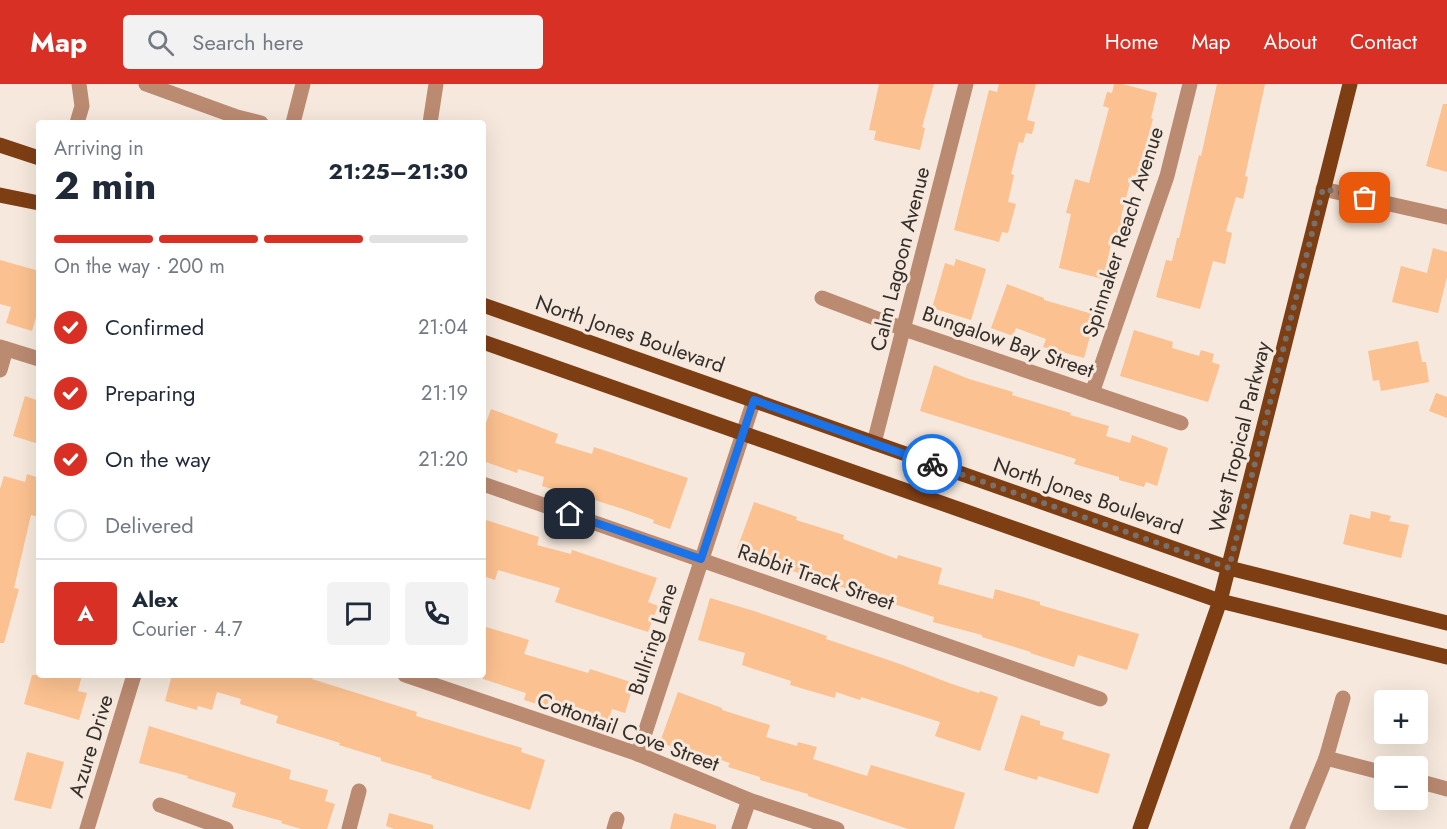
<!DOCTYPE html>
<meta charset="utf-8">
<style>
body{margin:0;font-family:Jost,sans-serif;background:#f2f2f3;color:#1f2937;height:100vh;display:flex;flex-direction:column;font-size:22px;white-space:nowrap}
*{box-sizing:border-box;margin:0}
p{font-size:20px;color:#747a83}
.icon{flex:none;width:33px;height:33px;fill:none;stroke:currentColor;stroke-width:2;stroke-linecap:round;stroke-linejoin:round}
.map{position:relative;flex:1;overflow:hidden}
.panel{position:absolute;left:36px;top:36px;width:450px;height:558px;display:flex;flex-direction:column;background:#fff;border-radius:6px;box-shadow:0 6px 24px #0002}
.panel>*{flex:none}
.controls{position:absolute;left:1374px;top:606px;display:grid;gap:12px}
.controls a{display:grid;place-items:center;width:54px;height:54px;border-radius:6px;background:#fff;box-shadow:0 6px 24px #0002;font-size:30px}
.pin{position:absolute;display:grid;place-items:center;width:51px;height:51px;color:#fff;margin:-26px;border-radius:12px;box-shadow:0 3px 9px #0006}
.courier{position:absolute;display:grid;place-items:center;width:60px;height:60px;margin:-30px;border:4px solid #1a73e8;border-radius:50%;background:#fff;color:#222;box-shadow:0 2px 8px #0007}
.overview em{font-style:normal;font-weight:700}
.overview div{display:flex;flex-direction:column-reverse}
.overview{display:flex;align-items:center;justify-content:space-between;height:102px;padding:0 18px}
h1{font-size:39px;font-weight:700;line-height:45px}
.bar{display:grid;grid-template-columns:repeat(4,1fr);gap:9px 6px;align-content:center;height:72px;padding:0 18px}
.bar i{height:8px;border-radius:4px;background:#e0e1e3}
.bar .active{background:#d93025}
.bar p{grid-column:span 4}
.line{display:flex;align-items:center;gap:15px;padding:0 18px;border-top:2px solid #e0e1e3}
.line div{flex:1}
.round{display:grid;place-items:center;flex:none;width:63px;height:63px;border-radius:6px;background:#f2f2f3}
ol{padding:0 18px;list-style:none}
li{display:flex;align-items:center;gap:18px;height:66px}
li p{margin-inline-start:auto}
li .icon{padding:6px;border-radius:50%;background:#d93025;color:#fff;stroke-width:4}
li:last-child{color:#747a83}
li i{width:33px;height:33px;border:3px solid #e0e1e3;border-radius:50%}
header{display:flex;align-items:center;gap:36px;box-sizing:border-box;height:84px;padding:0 30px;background:#d93025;color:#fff}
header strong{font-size:28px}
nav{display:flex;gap:33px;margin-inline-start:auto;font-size:21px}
.search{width:420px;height:54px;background:#f2f2f3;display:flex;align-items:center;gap:15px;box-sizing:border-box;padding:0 21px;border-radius:6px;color:#747a83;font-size:22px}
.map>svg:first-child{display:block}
.building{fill:#fbc190}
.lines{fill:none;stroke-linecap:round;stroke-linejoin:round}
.minor{stroke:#ba8a71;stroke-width:15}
.major{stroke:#7e3e14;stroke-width:15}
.done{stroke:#787069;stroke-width:6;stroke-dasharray:0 10.8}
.route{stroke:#1a73e8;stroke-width:8}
.labels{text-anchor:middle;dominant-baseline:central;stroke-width:6;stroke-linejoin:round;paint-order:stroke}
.street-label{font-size:21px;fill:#342f2b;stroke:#f6e8dc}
</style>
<header>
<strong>Map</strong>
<div class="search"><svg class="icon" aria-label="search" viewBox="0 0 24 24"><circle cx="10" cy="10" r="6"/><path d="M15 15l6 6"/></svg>Search here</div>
<nav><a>Home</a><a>Map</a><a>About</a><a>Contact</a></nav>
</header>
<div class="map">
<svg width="1447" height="745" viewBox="0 0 1447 745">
<rect width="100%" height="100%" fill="#f6e8dc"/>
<g class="building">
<polygon points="879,0 934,0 922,43 925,44 920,66 874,56 876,47 869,46"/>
<polygon points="999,0 1036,0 1027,36 1035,38 1032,50 1026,49 1023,59 1019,58 1011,90 1014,91 1008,118 1016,120 1008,149 1002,148 999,158 954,146 989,6 997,8"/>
<polygon points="1114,0 1122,0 1157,9 1151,34 1153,35 1137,93 1132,91 1121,133 1123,134 1119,150 1114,148 1103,195 1059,184 1071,130 1066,129 1075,95 1089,99 1109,24 1103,22 1107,8 1112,9"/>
<polygon points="1217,0 1265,0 1245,92 1248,93 1243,115 1236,113 1226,147 1232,149 1225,180 1213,177 1200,225 1156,213 1166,176 1172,177 1177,154 1179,154 1199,71 1201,72"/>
<polygon points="1443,20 1447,20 1447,88 1426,82"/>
<polygon points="1433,164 1447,168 1447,193 1438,229 1392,218 1401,182 1427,189"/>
<polygon points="956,175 986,185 971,236 932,224 945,179 954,182"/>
<polygon points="0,176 39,187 39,223 32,247 6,239 11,223 0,220"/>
<polygon points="1007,200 1044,214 1044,216 1096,231 1084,274 1043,263 1046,255 1016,244 1013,252 991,244"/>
<polygon points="1134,246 1173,258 1172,264 1199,272 1201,266 1214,270 1212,278 1220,281 1208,318 1120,292"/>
<polygon points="1418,257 1422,278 1426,278 1429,298 1381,307 1379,296 1373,297 1368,267"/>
<polygon points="934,281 969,295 1013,308 1012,311 1071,329 1070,331 1109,342 1106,352 1130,359 1132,351 1168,364 1157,402 1146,398 1144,403 1119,396 1119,393 1074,380 1076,375 920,327"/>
<polygon points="1436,309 1447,313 1447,334 1429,327"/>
<polygon points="25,312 39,317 39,360 13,352"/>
<polygon points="491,325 558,350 555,359 592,370 594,363 688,394 670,445 653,439 654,436 623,425 566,407 566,409 542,402 544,393 518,385 517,389 483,377 483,347"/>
<polygon points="27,390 39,394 39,433 31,431 14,504 19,505 4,559 0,559 0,405 4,392 25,398"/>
<polygon points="754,418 797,433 796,436 844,451 843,455 897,475 898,471 942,484 938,500 993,515 995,505 1040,518 1040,521 1139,550 1127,586 1078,571 1074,583 1030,569 1031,568 982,553 982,551 933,538 934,533 786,485 786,483 737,465"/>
<polygon points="1371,427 1391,432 1389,437 1409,441 1401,474 1343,460 1350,430 1370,435"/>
<polygon points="483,435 539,453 537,461 571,470 572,466 657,494 648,518 658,522 648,548 555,518 560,504 498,486 495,496 483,492"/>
<polygon points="710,514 754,527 827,552 826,555 900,580 949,599 979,609 980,607 998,613 980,667 935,652 940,638 861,613 860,616 836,608 835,614 790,601 791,597 742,581 745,569 698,556"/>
<polygon points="483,542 529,556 524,570 588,589 590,585 634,599 625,629 612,625 607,642 586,635 589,627 549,615 547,623 524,616 526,609 483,595"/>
<polygon points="32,591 82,591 78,607 87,609 79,636 24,620"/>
<polygon points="172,591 313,591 312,595 417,628 416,632 522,664 521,668 545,676 530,726 431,694 432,692 381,677 381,674 339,661 340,659 276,639 278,632 240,620 241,615 217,608 212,626 198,622 197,626 165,617"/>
<polygon points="678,608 722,624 722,626 770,641 766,653 797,662 798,658 817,663 813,675 867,692 871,681 965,709 954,745 908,745 808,712 808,710 760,696 760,693 728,683 730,679 678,661 677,665 660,658"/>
<polygon points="1021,631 1040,637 1040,641 1064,648 1062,655 1110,670 1098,710 1038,692 1037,696 1004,686"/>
<polygon points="149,642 291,686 289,695 328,706 325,717 335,720 327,745 301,745 281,739 282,737 232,723 236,709 187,694 188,692 139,679"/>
<polygon points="27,668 64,678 51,725 14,716"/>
<polygon points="389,729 433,741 433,745 394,745 386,742"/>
<polygon points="674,729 716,741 716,745 670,745"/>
</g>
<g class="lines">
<g class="minor">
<polyline points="146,0 237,33 261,39"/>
<polyline points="77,39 82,22 79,0"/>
<polyline points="293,39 303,0"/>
<polyline points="430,39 436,0"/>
<polyline points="1323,105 1447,133"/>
<polyline points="822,214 904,245 1181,339"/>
<polyline points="0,263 39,275"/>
<polyline points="0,286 6,265"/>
<polyline points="1092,309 1167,92 1190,0"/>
<polyline points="874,359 966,0"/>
<polyline points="483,400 1100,615"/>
<polyline points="405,591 638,670 749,716 837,745"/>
<polyline points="638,670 754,316"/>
<polyline points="1326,674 1384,689"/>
<polyline points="1418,697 1447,705"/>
<polyline points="160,721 226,745"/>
<polyline points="87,745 134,591"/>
<polyline points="349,745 359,707"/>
<polyline points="614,745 617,735"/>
<polyline points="739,745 749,716"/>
<polyline points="1297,745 1326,674 1343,614"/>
</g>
<g class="major">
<polyline points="0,61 39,74"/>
<polyline points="0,111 39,119"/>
<polyline points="483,221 1229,484 1447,539"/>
<polyline points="483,258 1220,517 1447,573"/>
<polyline points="1140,745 1220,517 1350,0"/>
</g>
</g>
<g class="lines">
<polyline class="done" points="932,380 1229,484 1323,105 1365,114"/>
<polyline class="route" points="570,430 701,475 754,316 932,380"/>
</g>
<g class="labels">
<g class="street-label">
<text transform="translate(1123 148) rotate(-72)">Spinnaker Reach Avenue</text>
<text transform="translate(900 175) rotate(-76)">Calm Lagoon Avenue</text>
<text transform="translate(630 250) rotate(19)">North Jones Boulevard</text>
<text transform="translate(1008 258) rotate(19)">Bungalow Bay Street</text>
<text transform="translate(1240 353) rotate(-76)">West Tropical Parkway</text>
<text transform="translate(1088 412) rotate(19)">North Jones Boulevard</text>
<text transform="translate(816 493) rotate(19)">Rabbit Track Street</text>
<text transform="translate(653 555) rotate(-72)">Bullring Lane</text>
<text transform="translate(628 648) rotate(20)">Cottontail Cove Street</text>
<text transform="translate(91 662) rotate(-73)">Azure Drive</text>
</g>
</g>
</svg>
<div class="controls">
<a>+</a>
<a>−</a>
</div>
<div class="pin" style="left:1365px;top:114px;background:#ea580c"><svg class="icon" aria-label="bag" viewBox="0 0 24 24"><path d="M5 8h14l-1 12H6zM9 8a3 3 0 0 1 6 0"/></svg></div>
<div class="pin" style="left:570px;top:430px;background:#1f2937"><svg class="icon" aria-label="home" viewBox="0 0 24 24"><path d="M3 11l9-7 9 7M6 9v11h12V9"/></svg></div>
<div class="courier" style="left:932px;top:380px"><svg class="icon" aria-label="bike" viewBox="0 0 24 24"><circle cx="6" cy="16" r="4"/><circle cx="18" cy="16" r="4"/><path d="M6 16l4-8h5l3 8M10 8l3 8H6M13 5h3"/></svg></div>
<section class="panel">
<div class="overview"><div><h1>2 min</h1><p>Arriving in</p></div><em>21:25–21:30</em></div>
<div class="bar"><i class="active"></i><i class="active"></i><i class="active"></i><i></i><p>On the way · 200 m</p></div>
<ol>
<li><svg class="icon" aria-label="check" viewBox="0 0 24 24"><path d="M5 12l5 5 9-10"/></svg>Confirmed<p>21:04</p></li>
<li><svg class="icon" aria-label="check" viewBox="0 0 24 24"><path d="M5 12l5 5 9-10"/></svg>Preparing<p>21:19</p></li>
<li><svg class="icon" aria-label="check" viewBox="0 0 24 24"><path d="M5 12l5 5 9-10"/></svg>On the way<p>21:20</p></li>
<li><i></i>Delivered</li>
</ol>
<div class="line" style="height:108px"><b class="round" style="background:#d93025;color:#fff">A</b><div><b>Alex</b><p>Courier · 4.7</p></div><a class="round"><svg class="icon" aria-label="chat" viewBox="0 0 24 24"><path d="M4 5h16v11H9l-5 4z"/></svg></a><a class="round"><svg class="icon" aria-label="phone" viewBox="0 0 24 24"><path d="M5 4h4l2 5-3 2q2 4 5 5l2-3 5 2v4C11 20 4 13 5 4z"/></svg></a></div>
</section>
</div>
